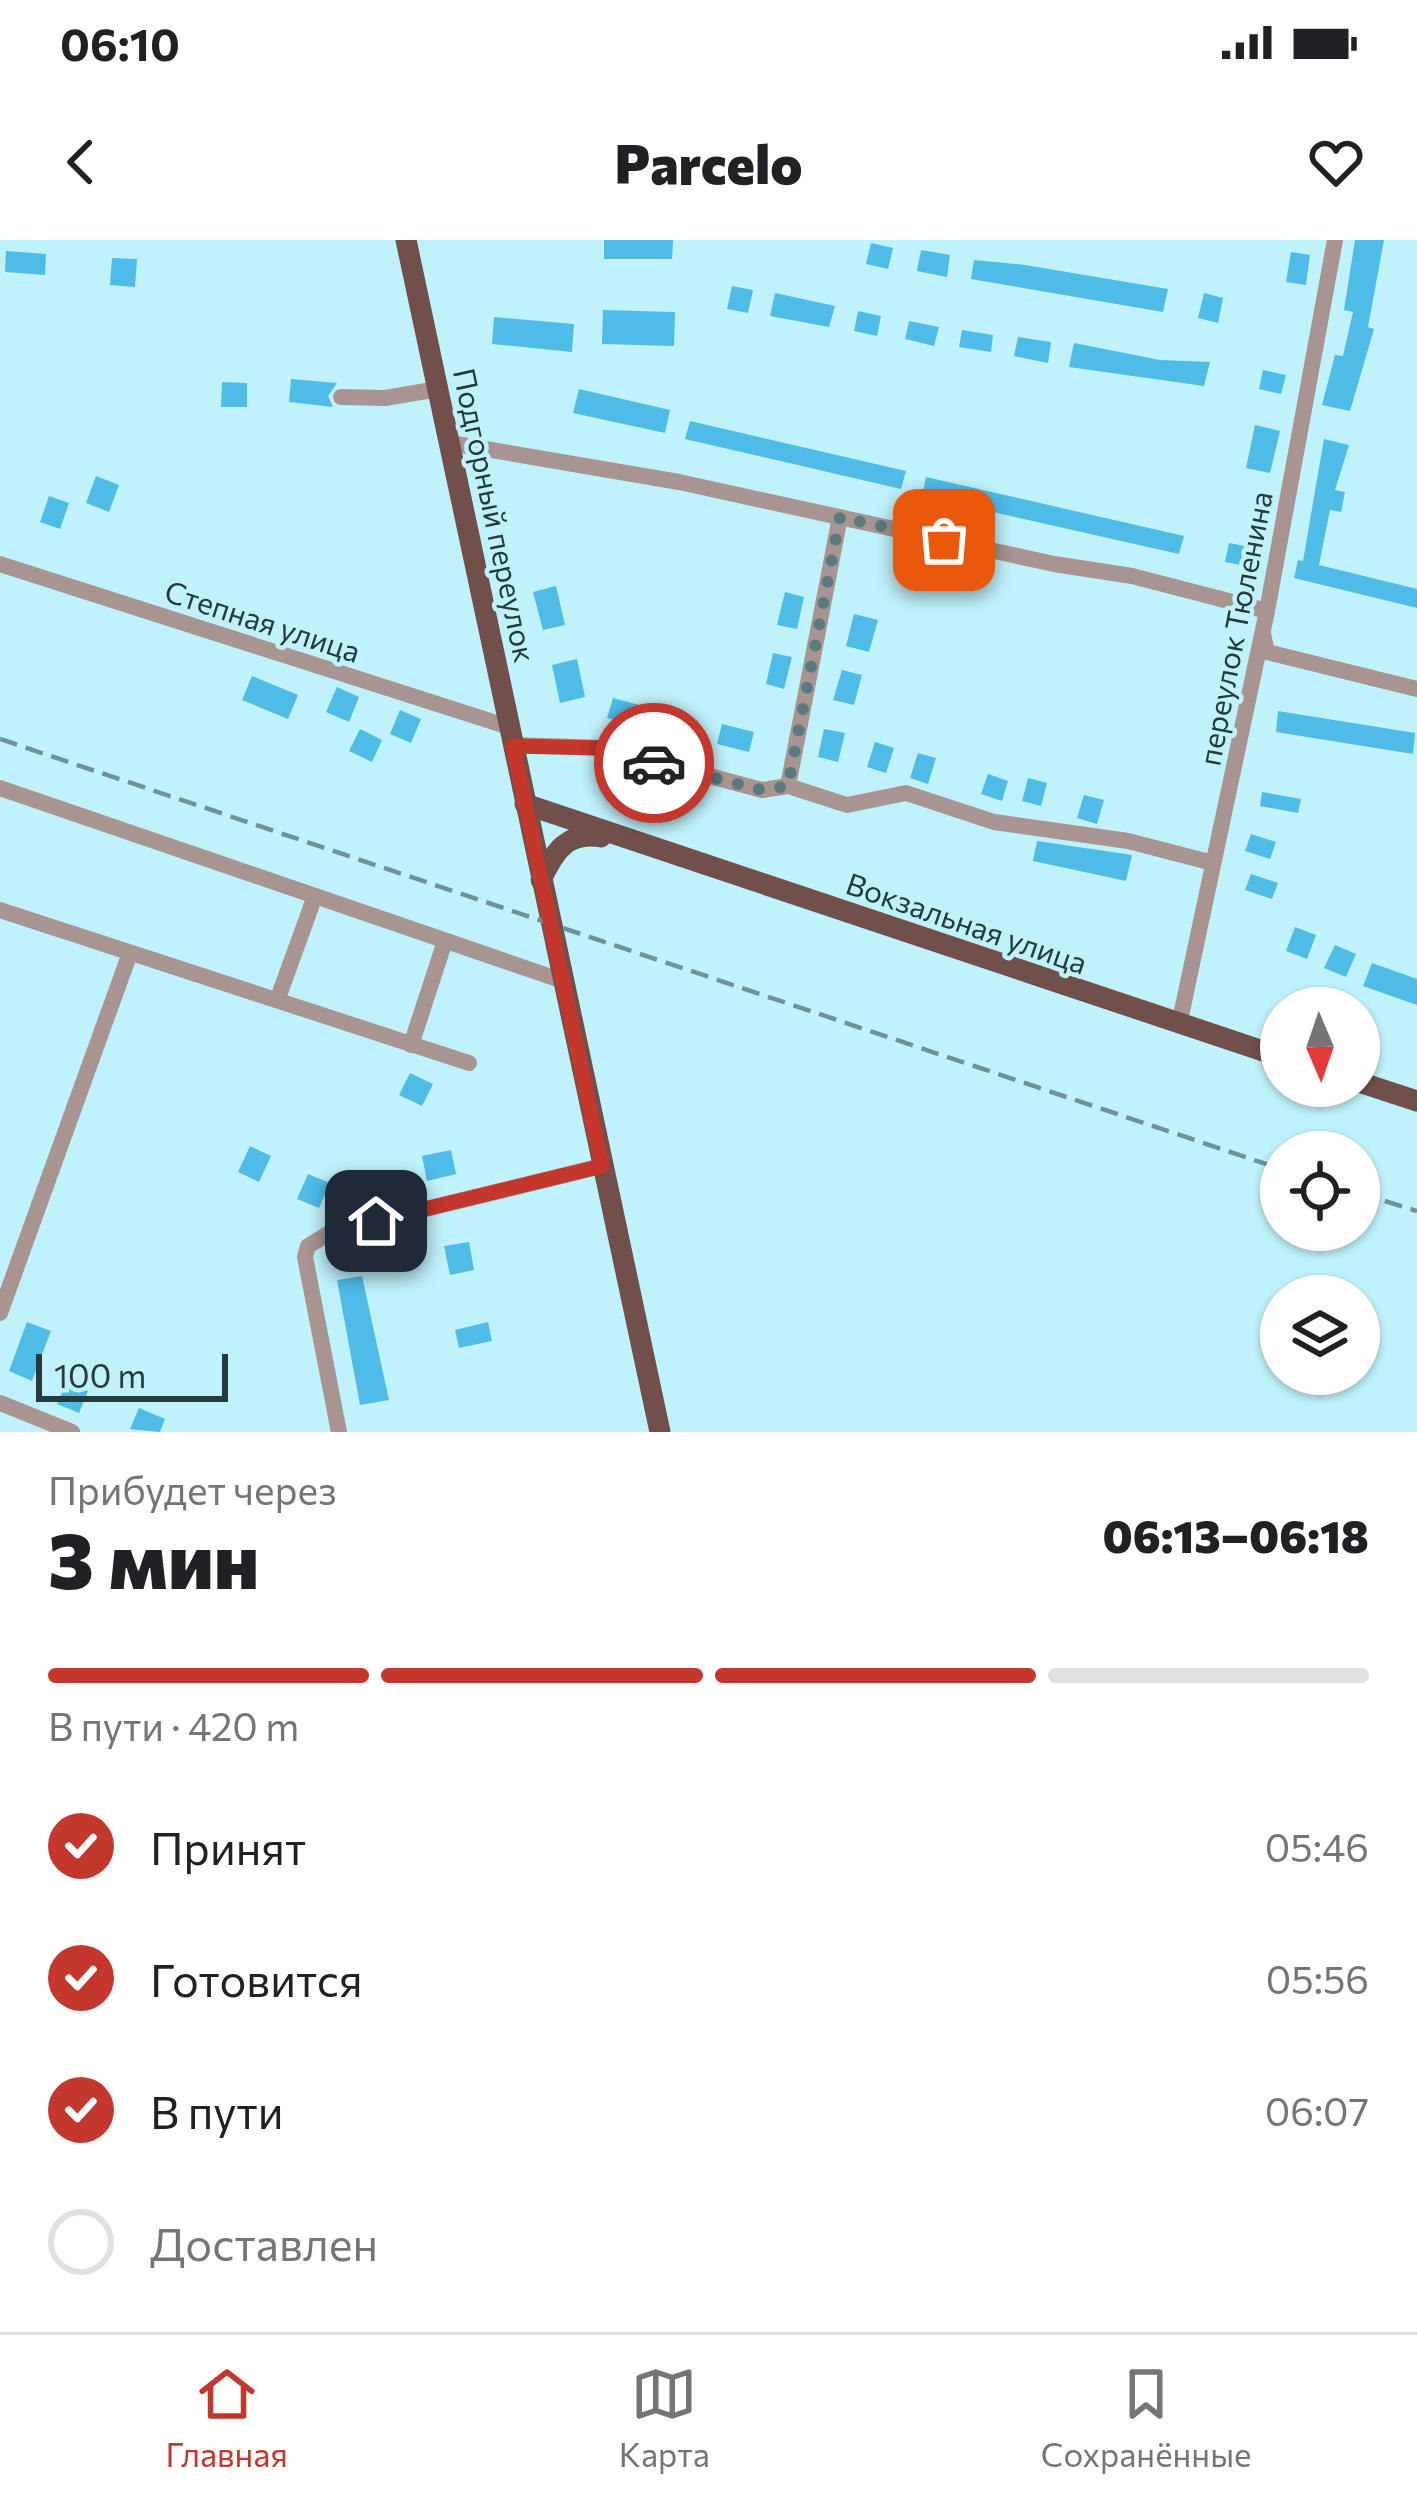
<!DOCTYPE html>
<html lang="ru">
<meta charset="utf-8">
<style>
body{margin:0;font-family:Commissioner,sans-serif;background:#f6f6f6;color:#202124;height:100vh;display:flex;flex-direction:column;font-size:45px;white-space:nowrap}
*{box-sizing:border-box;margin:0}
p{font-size:39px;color:#757577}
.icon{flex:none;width:66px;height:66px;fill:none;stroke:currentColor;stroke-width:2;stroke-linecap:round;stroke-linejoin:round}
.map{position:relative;height:1192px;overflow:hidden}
.sheet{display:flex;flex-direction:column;background:#fff;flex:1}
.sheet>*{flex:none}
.needle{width:78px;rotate:178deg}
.fabs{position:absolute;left:1260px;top:747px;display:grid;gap:24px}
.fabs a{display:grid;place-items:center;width:120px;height:120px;border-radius:50%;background:#fff;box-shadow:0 3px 9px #0004;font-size:60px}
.scale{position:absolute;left:36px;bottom:30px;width:192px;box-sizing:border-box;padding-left:12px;border:6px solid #253a3d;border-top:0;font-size:33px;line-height:42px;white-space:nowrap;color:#253a3d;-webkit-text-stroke:9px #c0f2fb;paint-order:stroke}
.pin{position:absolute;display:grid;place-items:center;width:102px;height:102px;color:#fff;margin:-51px;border-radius:24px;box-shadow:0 6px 18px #0006}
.courier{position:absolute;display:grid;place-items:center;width:120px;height:120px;margin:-60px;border:9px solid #c4372d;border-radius:50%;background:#fff;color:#222;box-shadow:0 3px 15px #0007}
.overview em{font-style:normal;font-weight:800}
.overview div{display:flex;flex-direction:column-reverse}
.overview{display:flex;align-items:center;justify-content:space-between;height:204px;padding:0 48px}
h1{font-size:78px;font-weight:800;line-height:90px}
.bar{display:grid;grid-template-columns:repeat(4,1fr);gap:18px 12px;align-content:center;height:144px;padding:0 48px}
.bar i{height:15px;border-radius:9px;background:#e0e0e0}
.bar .active{background:#c4372d}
.bar p{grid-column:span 4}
ol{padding:0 48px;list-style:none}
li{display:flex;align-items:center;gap:36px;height:132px}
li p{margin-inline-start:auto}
li .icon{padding:12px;border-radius:50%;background:#c4372d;color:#fff;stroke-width:4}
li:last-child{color:#757577}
li i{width:66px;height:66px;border:6px solid #e0e0e0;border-radius:50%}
.status{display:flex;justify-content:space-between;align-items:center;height:84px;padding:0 60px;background:#fff;direction:ltr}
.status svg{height:33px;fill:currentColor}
header{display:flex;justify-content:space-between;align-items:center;height:156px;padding:0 48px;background:#fff;font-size:54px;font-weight:800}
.menu{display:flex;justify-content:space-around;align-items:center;height:168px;border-top:3px solid #e0e0e0;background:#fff;font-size:33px;color:#757577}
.menu a{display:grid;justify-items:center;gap:6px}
.menu .active{color:#c4372d}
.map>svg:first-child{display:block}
.building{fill:#4fbce8}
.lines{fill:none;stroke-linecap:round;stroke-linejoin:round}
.minor{stroke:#a89491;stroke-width:16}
.major{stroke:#71504c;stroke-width:21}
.rail{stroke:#6f9298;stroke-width:4.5;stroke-dasharray:18 9;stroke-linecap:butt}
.done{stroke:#5b7a80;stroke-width:12;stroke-dasharray:0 21.6}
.route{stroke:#c4372d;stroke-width:15}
.labels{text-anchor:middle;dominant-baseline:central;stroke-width:9;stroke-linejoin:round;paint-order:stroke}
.street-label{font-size:30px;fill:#253a3d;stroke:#c0f2fb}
</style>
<div class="status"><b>06:10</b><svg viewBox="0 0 49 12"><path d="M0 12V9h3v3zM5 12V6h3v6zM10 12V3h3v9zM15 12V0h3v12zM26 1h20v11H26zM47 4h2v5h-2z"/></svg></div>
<header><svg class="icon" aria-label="back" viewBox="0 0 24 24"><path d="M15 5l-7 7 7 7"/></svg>Parcelo<svg class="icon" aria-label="heart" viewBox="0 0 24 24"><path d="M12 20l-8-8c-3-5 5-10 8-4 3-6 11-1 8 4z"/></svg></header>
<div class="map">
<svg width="1417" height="1192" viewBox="0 0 1417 1192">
<rect width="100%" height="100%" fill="#c0f2fb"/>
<g class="building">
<polygon points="604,0 673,0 672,19 604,19"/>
<polygon points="1355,0 1384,0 1368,87 1374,89 1350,171 1322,165 1335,115 1343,116 1353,72 1344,70"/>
<polygon points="871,3 893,8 888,29 866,24"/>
<polygon points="921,10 950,15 947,37 917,31"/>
<polygon points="6,11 46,14 45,35 5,32"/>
<polygon points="1291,12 1310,15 1306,45 1286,42"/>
<polygon points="112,18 137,19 135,47 110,45"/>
<polygon points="974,20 1025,25 1168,49 1163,72 971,39"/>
<polygon points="732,46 753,50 748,73 727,69"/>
<polygon points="775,53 835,66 829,87 770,76"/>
<polygon points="1204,53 1223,58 1218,83 1198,78"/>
<polygon points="603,70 675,72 674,106 602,104"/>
<polygon points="858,71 881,76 877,96 854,91"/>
<polygon points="494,77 574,84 572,112 492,104"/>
<polygon points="909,81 939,87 934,106 905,99"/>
<polygon points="962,90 993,95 991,112 959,107"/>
<polygon points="1018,97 1051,102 1048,123 1014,116"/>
<polygon points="1074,103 1160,120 1210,122 1204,146 1069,127"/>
<polygon points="1263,130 1286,135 1281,154 1259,149"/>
<polygon points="291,139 337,143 328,156 333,167 289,162"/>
<polygon points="222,142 247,143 247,167 221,167"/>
<polygon points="579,149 670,170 665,193 573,173"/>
<polygon points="690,181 906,231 901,249 685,199"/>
<polygon points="1255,185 1280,191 1270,233 1246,228"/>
<polygon points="1324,199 1349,205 1335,250 1345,252 1341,272 1330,270 1319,325 1417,349 1417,368 1294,338 1298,320 1303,321"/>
<polygon points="96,236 119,245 109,272 86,263"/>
<polygon points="926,237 1184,296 1179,314 922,256"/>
<polygon points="49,256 69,263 60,289 40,282"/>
<polygon points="1229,303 1255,308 1251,327 1225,322"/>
<polygon points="556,346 565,385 543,390 533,352"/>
<polygon points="785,352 804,357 797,389 777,385"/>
<polygon points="854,374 878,380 869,412 846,406"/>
<polygon points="773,413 792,417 784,449 766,444"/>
<polygon points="577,419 585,457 560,463 552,425"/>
<polygon points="842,430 862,435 854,465 833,460"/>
<polygon points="252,436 298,455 288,479 242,460"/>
<polygon points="337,447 359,457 349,482 326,472"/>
<polygon points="613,458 647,467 642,487 607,478"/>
<polygon points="400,470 421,479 411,503 390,494"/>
<polygon points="1278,471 1415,493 1413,514 1276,492"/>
<polygon points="667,472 698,481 693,500 662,491"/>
<polygon points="722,484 754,492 749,512 717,504"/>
<polygon points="360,489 382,500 372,522 349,511"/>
<polygon points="824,489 845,493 838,522 818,517"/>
<polygon points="875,502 894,508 886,533 867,527"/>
<polygon points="918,513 936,518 928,544 910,538"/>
<polygon points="988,534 1008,541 1002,561 981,554"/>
<polygon points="1028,538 1047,543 1041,566 1022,561"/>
<polygon points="1262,552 1301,559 1298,573 1260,566"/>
<polygon points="1084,555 1104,560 1097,584 1077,578"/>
<polygon points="1251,594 1276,602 1270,619 1245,611"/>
<polygon points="1037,601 1132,615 1126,641 1033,621"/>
<polygon points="1251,634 1278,643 1272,659 1245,650"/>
<polygon points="1295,687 1316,695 1307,719 1286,711"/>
<polygon points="1335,705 1356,714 1346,737 1324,728"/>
<polygon points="1372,723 1417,739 1417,765 1363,746"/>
<polygon points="410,833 433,844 422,866 399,855"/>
<polygon points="250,906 271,916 259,942 238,932"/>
<polygon points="451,910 456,934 427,941 422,916"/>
<polygon points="308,934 330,943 319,968 297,959"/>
<polygon points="469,1002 474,1030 450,1035 444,1006"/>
<polygon points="362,1036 389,1160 360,1165 337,1040"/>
<polygon points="27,1082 51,1091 32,1141 9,1131"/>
<polygon points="488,1082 492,1101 459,1108 455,1090"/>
<polygon points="67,1141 88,1151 79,1173 57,1164"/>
<polygon points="139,1168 165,1179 160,1192 130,1189"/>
</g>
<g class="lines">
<g class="minor">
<polyline points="341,157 385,158 438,149"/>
<polyline points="450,203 679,242 1054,324 1132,336 1267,371"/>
<polyline points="0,324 509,487"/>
<polyline points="1263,394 1267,412 1417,449"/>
<polyline points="513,505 604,508 762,550 788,546 847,565 906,553 994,582 1128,601 1213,623"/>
<polyline points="788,546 840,277"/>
<polyline points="0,548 563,741"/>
<polyline points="0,670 469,823"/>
<polyline points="278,758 315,656"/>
<polyline points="1179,785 1267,371 1335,0"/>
<polyline points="411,805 445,701"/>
<polyline points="0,1073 130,713"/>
<polyline points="0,1163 72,1192"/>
<polyline points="339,1192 305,1017 308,1006 331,992 602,926"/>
</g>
<g class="major">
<polyline points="406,0 660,1192"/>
<polyline points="525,564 1281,817"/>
<path d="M541 640C554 612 567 591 601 597"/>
<polyline points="1359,842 1417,861"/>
</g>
<g class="rail">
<polyline points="0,499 1281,929"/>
<polyline points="1359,953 1417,971"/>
</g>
</g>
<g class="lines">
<polyline class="done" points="654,523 762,550 788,546 840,277 944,300"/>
<polyline class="route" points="376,981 602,926 513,506 604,508 654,523"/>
</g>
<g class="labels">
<g class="street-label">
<text transform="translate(496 275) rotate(78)">Подгорный переулок</text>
<text transform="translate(263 380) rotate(18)">Степная улица</text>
<text transform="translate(1234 388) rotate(-79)">переулок Тюленина</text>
<text transform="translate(967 682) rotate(19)">Вокзальная улица</text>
</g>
</g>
</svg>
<div class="fabs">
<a><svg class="needle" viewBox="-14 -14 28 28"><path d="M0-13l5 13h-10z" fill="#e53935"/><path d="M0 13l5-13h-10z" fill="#757577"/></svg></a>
<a><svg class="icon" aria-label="locate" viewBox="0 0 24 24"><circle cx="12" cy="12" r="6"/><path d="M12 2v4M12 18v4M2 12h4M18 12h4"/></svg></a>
<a><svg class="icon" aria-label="layers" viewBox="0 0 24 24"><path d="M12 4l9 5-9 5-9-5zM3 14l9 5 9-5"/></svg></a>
</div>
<div class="scale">100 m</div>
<div class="pin" style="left:944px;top:300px;background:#ea580c"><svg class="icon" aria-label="bag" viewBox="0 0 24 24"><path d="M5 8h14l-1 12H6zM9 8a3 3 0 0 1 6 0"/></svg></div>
<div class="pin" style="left:376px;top:981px;background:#1f2937"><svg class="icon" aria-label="home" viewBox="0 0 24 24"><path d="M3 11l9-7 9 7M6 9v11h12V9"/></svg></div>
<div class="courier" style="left:654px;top:523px"><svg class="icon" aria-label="car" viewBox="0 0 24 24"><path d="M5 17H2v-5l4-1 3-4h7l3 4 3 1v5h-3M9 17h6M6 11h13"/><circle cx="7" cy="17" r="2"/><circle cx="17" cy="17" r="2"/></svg></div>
</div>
<section class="sheet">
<div class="overview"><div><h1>3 мин</h1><p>Прибудет через</p></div><em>06:13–06:18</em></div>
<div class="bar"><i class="active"></i><i class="active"></i><i class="active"></i><i></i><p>В пути · 420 m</p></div>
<ol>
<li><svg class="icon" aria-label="check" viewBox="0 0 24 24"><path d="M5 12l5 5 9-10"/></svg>Принят<p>05:46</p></li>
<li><svg class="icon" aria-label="check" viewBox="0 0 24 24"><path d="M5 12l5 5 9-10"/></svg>Готовится<p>05:56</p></li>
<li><svg class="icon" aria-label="check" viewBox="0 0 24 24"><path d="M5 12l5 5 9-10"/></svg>В пути<p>06:07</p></li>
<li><i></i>Доставлен</li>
</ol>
</section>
<nav class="menu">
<a class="active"><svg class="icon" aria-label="home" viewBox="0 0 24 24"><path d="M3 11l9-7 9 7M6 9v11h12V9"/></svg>Главная</a>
<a><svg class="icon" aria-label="map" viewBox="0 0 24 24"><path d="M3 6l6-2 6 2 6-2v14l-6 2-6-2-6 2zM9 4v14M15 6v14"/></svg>Карта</a>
<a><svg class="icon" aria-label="saved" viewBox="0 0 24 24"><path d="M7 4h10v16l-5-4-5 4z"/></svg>Сохранённые</a>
</nav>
